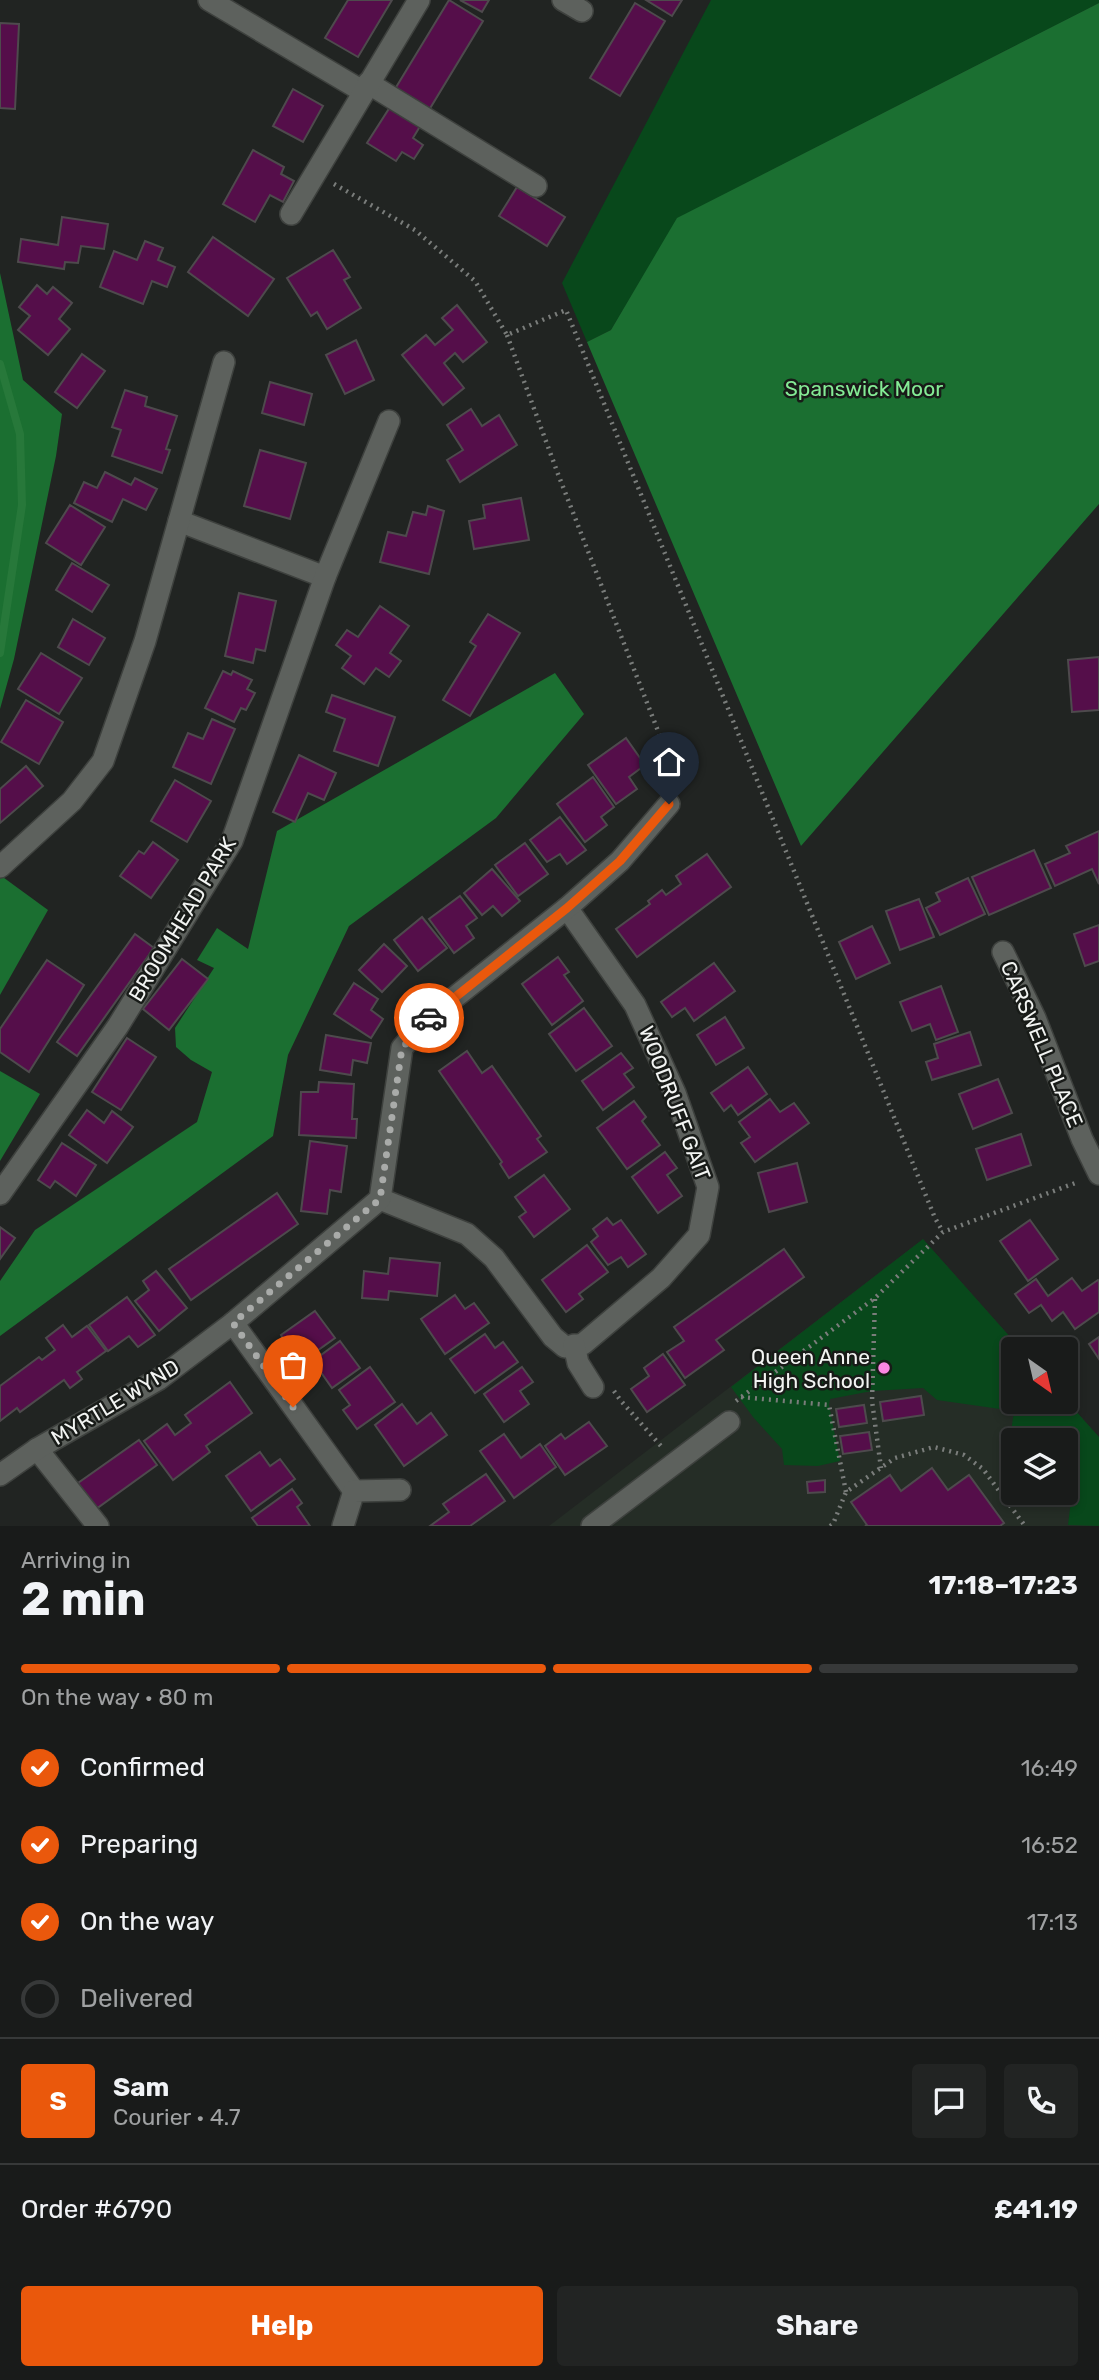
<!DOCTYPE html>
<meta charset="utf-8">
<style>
body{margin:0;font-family:Rubik,sans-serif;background:#222423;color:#f1f3f6;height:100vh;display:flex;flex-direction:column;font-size:26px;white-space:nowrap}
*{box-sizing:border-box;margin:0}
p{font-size:23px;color:#9fa1a2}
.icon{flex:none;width:38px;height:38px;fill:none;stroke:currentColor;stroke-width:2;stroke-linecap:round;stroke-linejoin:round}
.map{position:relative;height:1526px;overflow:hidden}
.sheet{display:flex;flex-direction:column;background:#191b1a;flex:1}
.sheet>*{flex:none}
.needle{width:46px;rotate:146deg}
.tools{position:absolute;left:1001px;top:1337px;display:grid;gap:14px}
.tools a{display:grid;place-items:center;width:77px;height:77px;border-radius:7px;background:#191b1a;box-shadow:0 4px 10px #0003,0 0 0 2px #373939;font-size:35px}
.pin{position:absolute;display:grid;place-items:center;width:60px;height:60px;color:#fff;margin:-72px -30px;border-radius:50% 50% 50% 0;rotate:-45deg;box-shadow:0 0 7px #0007}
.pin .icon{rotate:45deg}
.courier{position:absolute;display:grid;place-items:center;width:70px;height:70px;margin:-35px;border:5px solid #ea580c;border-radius:50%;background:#fff;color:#222;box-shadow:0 2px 9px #0007}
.headline em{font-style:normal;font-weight:700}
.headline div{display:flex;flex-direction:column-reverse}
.headline{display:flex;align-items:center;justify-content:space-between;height:119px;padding:0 21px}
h1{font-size:46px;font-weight:700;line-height:52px}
.bar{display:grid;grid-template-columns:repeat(4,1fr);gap:10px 7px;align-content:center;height:84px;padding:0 21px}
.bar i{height:9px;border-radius:5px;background:#373939}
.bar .selected{background:#ea580c}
.bar p{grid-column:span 4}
.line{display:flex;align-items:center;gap:18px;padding:0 21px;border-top:2px solid #373939}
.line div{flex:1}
.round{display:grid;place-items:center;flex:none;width:74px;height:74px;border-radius:7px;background:#222423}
ol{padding:0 21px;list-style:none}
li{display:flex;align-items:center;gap:21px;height:77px}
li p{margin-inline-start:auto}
li .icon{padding:7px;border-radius:50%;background:#ea580c;color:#fff;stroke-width:4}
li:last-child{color:#9fa1a2}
li i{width:38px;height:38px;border:4px solid #373939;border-radius:50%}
.action{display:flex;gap:14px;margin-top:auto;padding:14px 21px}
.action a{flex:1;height:80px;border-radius:7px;background:#ea580c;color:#fff;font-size:28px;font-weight:700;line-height:80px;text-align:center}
.action a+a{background:#222423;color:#f1f3f6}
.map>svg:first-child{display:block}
.built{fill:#252d26;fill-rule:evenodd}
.green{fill:#08481b}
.forest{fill:#1b6f31}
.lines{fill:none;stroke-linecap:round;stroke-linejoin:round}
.stream{stroke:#27783a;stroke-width:8}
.building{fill:#550e4a;stroke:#4e4a4d;stroke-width:2}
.minor-casing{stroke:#3e413e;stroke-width:24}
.path{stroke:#7a7d7b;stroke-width:4.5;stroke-dasharray:2 5;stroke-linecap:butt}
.minor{stroke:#5d615d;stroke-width:21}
.done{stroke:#a9aba9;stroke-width:7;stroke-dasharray:0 12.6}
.route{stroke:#ea580c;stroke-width:9}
.poi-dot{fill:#fc86e3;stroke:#181b18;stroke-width:2.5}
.labels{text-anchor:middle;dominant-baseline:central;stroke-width:5;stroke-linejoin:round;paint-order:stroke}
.park-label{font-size:21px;fill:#84eb95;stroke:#181b18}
.street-label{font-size:21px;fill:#f2f4f2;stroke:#181b18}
.poi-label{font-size:21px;fill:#f2f4f2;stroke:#181b18;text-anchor:end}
</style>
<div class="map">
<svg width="1099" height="1526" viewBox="0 0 1099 1526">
<rect width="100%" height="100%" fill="#212422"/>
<path class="built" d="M923 1239 1021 1349H1013V1402H1066V1400L1099 1437V1526H549ZM1013 1440H1066V1493H1013Z"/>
<g class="green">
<polygon points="711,0 1099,0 1099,3 678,218 611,330 587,342 562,283"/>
<polygon points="923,1239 1021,1349 1013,1349 1013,1402 1066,1402 1066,1400 1099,1437 1099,1526 1068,1525 1072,1492 1066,1491 1066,1440 1013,1440 1013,1451 1009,1446 1014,1411 937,1400 923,1388 872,1391 830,1399 829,1405 840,1461 818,1466 784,1465 782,1449 753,1417 731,1387"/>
</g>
<g class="forest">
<polygon points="1099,3 1099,504 801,846 587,342 611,330 677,218"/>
<polygon points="0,273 23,380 62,414 56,456 14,659 0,709"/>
<polygon points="555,673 584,714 496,818 349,926 288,1055 273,1136 0,1336 0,1281 35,1230 197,1122 212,1072 191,1060 176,1047 175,1028 214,968 197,960 217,928 248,949 277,831"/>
<polygon points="0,875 48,910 0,995"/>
<polygon points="0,1071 40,1094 0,1161"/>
</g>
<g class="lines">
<polyline class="stream" points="0,364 20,434 22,505 0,653"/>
</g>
<g class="building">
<polygon points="348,0 392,0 358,57 325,38"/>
<polygon points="449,0 483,21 429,110 395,89"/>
<polygon points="460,0 489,0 482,12"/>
<polygon points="646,0 682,0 672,16"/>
<polygon points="635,3 665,21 620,96 590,78"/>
<polygon points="0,23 19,24 15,109 0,108"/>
<polygon points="293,89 323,106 303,142 273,126"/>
<polygon points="392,104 422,123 413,138 423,145 414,159 402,152 396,161 367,143"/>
<polygon points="253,150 284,167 281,174 294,181 283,202 270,195 255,222 223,204"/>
<polygon points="517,187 565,217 547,246 499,216"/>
<polygon points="62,217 108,224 104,249 81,246 78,263 65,262 64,269 18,262 21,239 58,245"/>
<polygon points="213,237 274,279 248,316 188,272"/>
<polygon points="145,241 163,248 158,260 175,267 167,287 152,281 143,304 100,287 114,251 137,260"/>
<polygon points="333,250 350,277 344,280 361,308 327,329 317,312 311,316 287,278"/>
<polygon points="37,285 47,294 53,287 72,303 59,319 70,329 48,355 18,330 30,316 19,307"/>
<polygon points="457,305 487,342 463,362 455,353 444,363 464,388 443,405 402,355 426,335 435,345 453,330 442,318"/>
<polygon points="356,340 374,380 345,394 326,355"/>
<polygon points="82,354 105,371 77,408 55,392"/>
<polygon points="270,382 312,394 304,425 262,413"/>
<polygon points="125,390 147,397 145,406 177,416 166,449 170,450 162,473 112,456 121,430 112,427"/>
<polygon points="471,409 482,426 499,415 517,445 460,482 447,460 463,450 447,425"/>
<polygon points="260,450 306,463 290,519 244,506"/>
<polygon points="105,472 131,485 135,478 157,489 146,510 123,499 112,522 74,503 84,482 97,488"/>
<polygon points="521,498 529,540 474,549 469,521 485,518 483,505"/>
<polygon points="70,505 105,527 81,565 46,543"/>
<polygon points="428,506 444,511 429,574 380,562 388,532 406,536 413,512 426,515"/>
<polygon points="72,563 109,585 92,612 56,590"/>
<polygon points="239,593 276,601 265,651 256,649 253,663 225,656"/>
<polygon points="380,606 409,626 390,653 401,661 389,677 376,668 364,684 342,668 351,656 336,645 347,630 358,637"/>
<polygon points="488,614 520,633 470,716 443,700 476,646 470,642"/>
<polygon points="73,619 105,638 89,665 58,647"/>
<polygon points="41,653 82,678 59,714 18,689"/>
<polygon points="1099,657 1099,710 1072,712 1068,660"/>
<polygon points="223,671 231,675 233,671 252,680 247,689 255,693 246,710 241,708 234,722 205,708"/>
<polygon points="332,695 395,717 378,766 334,751 345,719 326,712"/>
<polygon points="26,700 63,722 39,764 1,742"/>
<polygon points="212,719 235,729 211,784 173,767 188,733 203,739"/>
<polygon points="626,738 645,765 629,777 637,789 616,804 588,765"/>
<polygon points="299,755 336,773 324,800 308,793 295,822 273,812"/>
<polygon points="26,766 43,786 0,823 0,789"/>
<polygon points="593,777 614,807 601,817 607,825 585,842 557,804"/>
<polygon points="175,780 211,801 187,842 151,821"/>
<polygon points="560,817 586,850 567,864 560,854 547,862 530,840"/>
<polygon points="1099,831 1099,884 1092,869 1055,886 1045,864 1070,853 1066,846"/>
<polygon points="153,842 178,860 151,898 120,876 139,851 144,854"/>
<polygon points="525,843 548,874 518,896 495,865"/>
<polygon points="1034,850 1051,888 989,915 972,877"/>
<polygon points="707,854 731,887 637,957 616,929 650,904 648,901 662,890 666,895 681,884 676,876"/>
<polygon points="492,869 520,901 502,916 493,906 482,915 464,893"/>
<polygon points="968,878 985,914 940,935 926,908 940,901 936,893"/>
<polygon points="460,896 477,918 466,926 474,938 454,953 429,919"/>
<polygon points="919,899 934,937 900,950 886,911"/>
<polygon points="422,917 447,948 418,971 394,940"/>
<polygon points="1099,925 1099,961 1085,966 1074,934"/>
<polygon points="872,926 890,963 856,979 839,942"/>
<polygon points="135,934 154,948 77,1056 57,1042"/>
<polygon points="384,944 407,966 382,992 359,970"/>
<polygon points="558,957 569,972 564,975 583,1001 552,1025 522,984"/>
<polygon points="182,959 208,979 169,1030 143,1009"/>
<polygon points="47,960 84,985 29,1072 0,1052 0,1029"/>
<polygon points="714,963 735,991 694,1021 685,1008 672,1017 661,1002"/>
<polygon points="354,983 378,999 371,1010 383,1019 371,1038 334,1014"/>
<polygon points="941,986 958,1032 936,1040 930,1024 912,1031 900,1002"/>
<polygon points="584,1008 612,1046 576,1071 549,1034"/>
<polygon points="725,1017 744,1048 716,1065 697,1035"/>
<polygon points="970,1032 981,1065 932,1080 926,1062 938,1058 934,1044"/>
<polygon points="326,1035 371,1043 367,1063 353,1060 351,1075 320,1070"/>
<polygon points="127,1038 156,1057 121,1110 92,1092"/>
<polygon points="467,1051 482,1073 492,1066 541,1136 537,1139 547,1152 509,1178 500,1164 502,1162 439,1071"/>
<polygon points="621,1053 633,1068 624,1074 634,1087 603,1110 582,1081"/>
<polygon points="748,1067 767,1094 738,1115 731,1105 724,1111 711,1093"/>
<polygon points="998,1079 1012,1113 973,1129 959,1094"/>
<polygon points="319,1082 354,1084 352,1119 357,1119 356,1138 299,1135 301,1092 318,1092"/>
<polygon points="770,1099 780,1112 794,1103 809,1123 755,1162 741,1143 750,1137 739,1122"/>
<polygon points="634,1101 646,1117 642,1121 660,1145 627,1169 597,1128"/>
<polygon points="87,1110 104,1123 112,1111 133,1127 107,1163 69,1135"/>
<polygon points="1021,1134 1031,1165 987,1180 976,1149"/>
<polygon points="310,1141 347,1146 341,1192 330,1190 327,1214 301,1211"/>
<polygon points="62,1143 96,1165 76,1196 55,1181 50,1188 38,1180"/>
<polygon points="665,1152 677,1168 667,1175 682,1196 658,1213 632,1177"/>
<polygon points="797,1163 807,1202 769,1212 758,1173"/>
<polygon points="544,1175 570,1209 534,1237 519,1217 526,1212 515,1197"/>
<polygon points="277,1193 298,1224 191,1300 169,1269"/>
<polygon points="607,1218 613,1225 621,1220 646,1254 628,1267 621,1257 608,1265 591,1242 598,1236 593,1229"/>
<polygon points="1030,1220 1058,1259 1028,1281 1000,1241"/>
<polygon points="0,1227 15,1238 0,1259"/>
<polygon points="587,1245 608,1272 579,1294 583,1299 566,1312 542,1280"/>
<polygon points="784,1249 804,1277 716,1340 724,1350 685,1378 667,1352 684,1341 674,1327"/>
<polygon points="390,1258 440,1263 437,1296 389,1291 388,1300 362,1298 364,1271 388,1274"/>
<polygon points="156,1271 187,1308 159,1331 135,1301 149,1290 143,1281"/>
<polygon points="1072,1278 1082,1291 1098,1280 1099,1281 1099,1312 1075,1329 1063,1312 1052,1321 1041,1305 1029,1313 1015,1294 1036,1279 1048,1296"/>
<polygon points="455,1295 465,1309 474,1303 489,1323 445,1354 421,1319"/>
<polygon points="127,1297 155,1335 138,1347 129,1336 108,1351 89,1325"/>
<polygon points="315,1311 335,1338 307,1358 295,1341 288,1346 281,1335"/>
<polygon points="63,1325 72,1337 87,1326 106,1351 77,1372 82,1379 70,1388 64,1380 20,1412 17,1408 0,1421 0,1386 39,1357 42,1360 55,1350 46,1338"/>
<polygon points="485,1334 495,1348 503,1342 518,1362 475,1393 450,1359"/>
<polygon points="1099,1337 1099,1359 1089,1344"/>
<polygon points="340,1341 360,1368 332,1388 313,1361"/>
<polygon points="663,1354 685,1385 647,1412 631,1389 649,1376 644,1368"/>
<polygon points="370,1367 395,1402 357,1429 343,1410 350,1405 339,1390"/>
<polygon points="522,1367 533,1382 520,1391 529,1404 504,1422 484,1394"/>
<polygon points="230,1382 252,1413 206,1446 210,1452 173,1480 144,1441 167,1424 175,1435 191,1423 185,1415"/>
<polygon points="921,1396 924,1415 883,1421 880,1402"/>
<polygon points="402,1404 417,1424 431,1413 447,1435 404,1466 375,1425"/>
<polygon points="864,1405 867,1423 839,1427 836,1409"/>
<polygon points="589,1422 607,1446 565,1475 545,1446 561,1434 565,1439"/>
<polygon points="869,1432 872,1450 843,1454 840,1436"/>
<polygon points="504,1434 521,1458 540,1444 556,1467 514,1498 480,1451"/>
<polygon points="139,1440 157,1465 96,1509 78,1483"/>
<polygon points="260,1452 270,1466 280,1459 295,1479 251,1511 226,1476"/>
<polygon points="932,1468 948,1490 969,1475 1004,1523 1000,1526 865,1526 867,1525 851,1502 890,1475 901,1491"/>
<polygon points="486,1474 505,1501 470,1526 430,1526 449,1512 443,1504"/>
<polygon points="825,1480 825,1492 808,1493 807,1482"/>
<polygon points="292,1489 302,1503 297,1507 310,1526 258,1526 252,1518"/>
</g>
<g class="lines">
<g class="minor-casing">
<g id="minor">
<polyline points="209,0 364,92"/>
<polyline points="563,0 582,11"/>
<polyline points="368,83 536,186"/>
<polyline points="291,214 419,0"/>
<polyline points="179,521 325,577"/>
<polyline points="0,867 72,801 103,761 145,641 224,362"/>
<polyline points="1003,952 1035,1018 1082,1139 1099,1174"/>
<polyline points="0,1194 118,1026 232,841 325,577 389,421"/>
<polyline points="380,1199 467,1234 494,1258 553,1337 565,1347 583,1344 661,1278 699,1235 708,1187 675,1093 635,1005 567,908"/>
<polyline points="233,1323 354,1491"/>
<polyline points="574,1345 578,1363 593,1387"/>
<polyline points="37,1449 98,1526"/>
<polyline points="0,1475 37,1449 159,1379 233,1323 380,1199 402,1048 425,1021 567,908 620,861 669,804"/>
<polyline points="343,1526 354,1491 400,1490"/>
<polyline points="592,1526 729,1422"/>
</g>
</g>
<g class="path">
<polyline points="334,184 415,230 475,281 507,335 566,310 935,1218 943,1232"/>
<polyline points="507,335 558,474 672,767 670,783"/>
<polyline points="875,1299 872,1401 881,1468"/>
<polyline points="614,1391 621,1401 661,1446"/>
<polyline points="741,1397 829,1405 846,1492"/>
<polyline points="736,1401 875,1298 943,1232 1078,1182"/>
<polyline points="830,1526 833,1524 846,1492 895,1458 934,1447 964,1455 983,1469 1025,1526"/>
</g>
<use href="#minor" class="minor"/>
</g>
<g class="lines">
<polyline class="done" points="293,1407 233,1323 380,1199 402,1048 429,1018"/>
<polyline class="route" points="429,1018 567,908 620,861 669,804"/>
</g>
<circle class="poi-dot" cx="884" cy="1368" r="7"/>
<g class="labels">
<g class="park-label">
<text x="864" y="388">Spanswick Moor</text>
</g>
<g class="street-label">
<text transform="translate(182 919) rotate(-59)">BROOMHEAD PARK</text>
<text transform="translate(1042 1044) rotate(67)">CARSWELL PLACE</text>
<text transform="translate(675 1103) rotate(69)">WOODRUFF GAIT</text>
<text transform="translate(115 1402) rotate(-31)">MYRTLE WYND</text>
</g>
<g class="poi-label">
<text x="870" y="1356">Queen Anne<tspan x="870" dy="24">High School</tspan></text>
</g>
</g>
</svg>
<div class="tools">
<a><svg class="needle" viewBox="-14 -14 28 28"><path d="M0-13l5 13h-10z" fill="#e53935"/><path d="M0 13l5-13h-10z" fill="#9fa1a2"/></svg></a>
<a><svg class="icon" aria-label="layers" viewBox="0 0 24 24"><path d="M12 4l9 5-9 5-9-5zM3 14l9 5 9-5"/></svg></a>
</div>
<div class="pin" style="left:293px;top:1407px;background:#ea580c"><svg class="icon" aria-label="bag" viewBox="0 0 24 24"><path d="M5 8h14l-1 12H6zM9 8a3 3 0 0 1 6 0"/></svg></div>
<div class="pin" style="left:669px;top:804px;background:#1f2937"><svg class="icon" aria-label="home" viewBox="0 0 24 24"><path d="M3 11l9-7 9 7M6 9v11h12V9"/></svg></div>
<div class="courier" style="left:429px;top:1018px"><svg class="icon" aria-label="car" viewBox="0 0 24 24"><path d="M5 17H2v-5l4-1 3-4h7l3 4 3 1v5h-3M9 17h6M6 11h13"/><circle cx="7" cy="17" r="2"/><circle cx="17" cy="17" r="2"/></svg></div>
</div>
<section class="sheet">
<div class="headline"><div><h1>2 min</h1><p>Arriving in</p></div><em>17:18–17:23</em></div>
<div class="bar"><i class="selected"></i><i class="selected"></i><i class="selected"></i><i></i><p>On the way · 80 m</p></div>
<ol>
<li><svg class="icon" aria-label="check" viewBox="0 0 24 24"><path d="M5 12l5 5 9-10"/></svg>Confirmed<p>16:49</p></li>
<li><svg class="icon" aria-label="check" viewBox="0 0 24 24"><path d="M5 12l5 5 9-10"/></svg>Preparing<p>16:52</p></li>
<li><svg class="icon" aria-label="check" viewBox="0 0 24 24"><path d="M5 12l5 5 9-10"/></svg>On the way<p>17:13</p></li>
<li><i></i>Delivered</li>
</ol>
<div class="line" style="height:126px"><b class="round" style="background:#ea580c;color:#fff">S</b><div><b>Sam</b><p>Courier · 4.7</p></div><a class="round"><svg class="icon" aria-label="chat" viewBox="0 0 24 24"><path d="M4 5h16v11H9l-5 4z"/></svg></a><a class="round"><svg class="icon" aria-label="phone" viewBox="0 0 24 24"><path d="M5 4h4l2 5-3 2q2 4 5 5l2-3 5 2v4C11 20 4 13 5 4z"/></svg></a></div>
<div class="line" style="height:91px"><div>Order #6790</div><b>£41.19</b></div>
<div class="action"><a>Help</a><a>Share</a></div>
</section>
